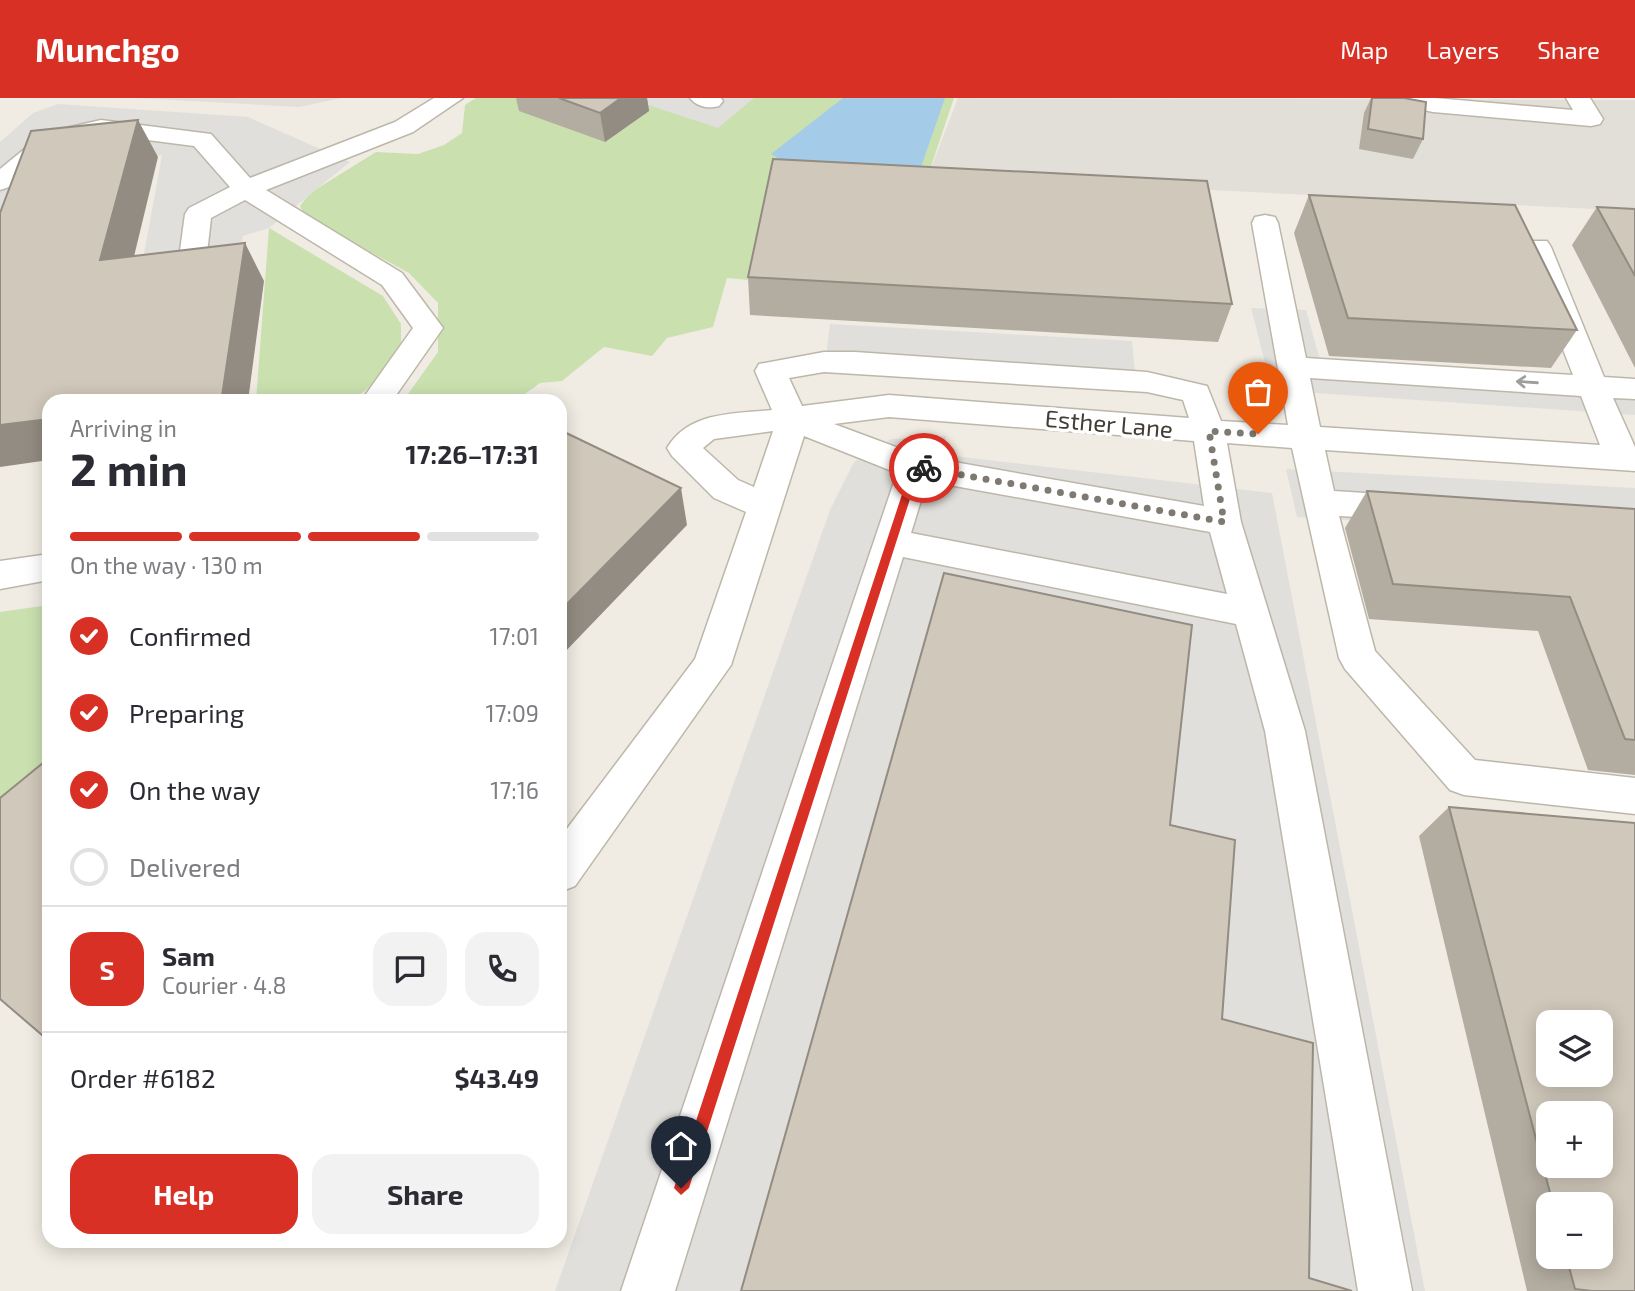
<!DOCTYPE html>
<meta charset="utf-8">
<style>
body{margin:0;font-family:"Exo 2",sans-serif;background:#f2f2f3;color:#2b2b33;height:100vh;display:flex;flex-direction:column;font-size:26px;white-space:nowrap}
*{box-sizing:border-box;margin:0}
p{font-size:23px;color:#7c7c81}
.icon{flex:none;width:38px;height:38px;fill:none;stroke:currentColor;stroke-width:2;stroke-linecap:round;stroke-linejoin:round}
.map{position:relative;flex:1;overflow:hidden}
.sheet{position:absolute;left:42px;top:296px;width:525px;height:854px;display:flex;flex-direction:column;background:#fff;border-radius:21px;box-shadow:0 4px 18px #0003}
.sheet>*{flex:none}
.controls{position:absolute;left:1536px;top:912px;display:grid;gap:14px}
.controls a{display:grid;place-items:center;width:77px;height:77px;border-radius:14px;background:#fff;box-shadow:0 4px 18px #0003;font-size:35px}
.pin{position:absolute;display:grid;place-items:center;width:60px;height:60px;color:#fff;margin:-72px -30px;border-radius:50% 50% 50% 0;rotate:-45deg;box-shadow:0 0 7px #0007}
.pin .icon{rotate:45deg}
.courier{position:absolute;display:grid;place-items:center;width:70px;height:70px;margin:-35px;border:5px solid #d93025;border-radius:50%;background:#fff;color:#222;box-shadow:0 2px 9px #0007}
.overview em{font-style:normal;font-weight:700}
.overview div{display:flex;flex-direction:column-reverse}
.overview{display:flex;align-items:center;justify-content:space-between;height:119px;padding:0 28px}
h1{font-size:46px;font-weight:700;line-height:52px}
.bar{display:grid;grid-template-columns:repeat(4,1fr);gap:10px 7px;align-content:center;height:84px;padding:0 28px}
.bar i{height:9px;border-radius:5px;background:#e1e1e2}
.bar .current{background:#d93025}
.bar p{grid-column:span 4}
.line{display:flex;align-items:center;gap:18px;padding:0 28px;border-top:2px solid #e1e1e2}
.line div{flex:1}
.round{display:grid;place-items:center;flex:none;width:74px;height:74px;border-radius:21px;background:#f2f2f3}
ol{padding:0 28px;list-style:none}
li{display:flex;align-items:center;gap:21px;height:77px}
li p{margin-inline-start:auto}
li .icon{padding:7px;border-radius:50%;background:#d93025;color:#fff;stroke-width:4}
li:last-child{color:#7c7c81}
li i{width:38px;height:38px;border:4px solid #e1e1e2;border-radius:50%}
.button{display:flex;gap:14px;margin-top:auto;padding:14px 28px}
.button a{flex:1;height:80px;border-radius:21px;background:#d93025;color:#fff;font-size:28px;font-weight:700;line-height:80px;text-align:center}
.button a+a{background:#f2f2f3;color:#2b2b33}
header{display:flex;align-items:center;gap:42px;box-sizing:border-box;height:98px;padding:0 35px;background:#d93025;color:#fff}
header strong{font-size:33px}
nav{display:flex;gap:38px;margin-inline-start:auto;font-size:24px}
.map>svg:first-child{display:block}
.industrial{fill:#e2ded8}
.green{fill:#cae1af}
.parking{fill:#e1dfdb}
.water{fill:#a4cce9}
.lines{fill:none;stroke-linecap:round;stroke-linejoin:round}
.minor-casing{stroke:#bdb7aa;stroke-width:3}
.minor{fill:#fff;fill-rule:evenodd}
.wall{fill:#b3aca0;fill-rule:evenodd}
.shaded-wall{fill:#928c82}
.building{fill:#d0c8ba;stroke:#928c82;stroke-width:2;fill-rule:evenodd}
.oneway{stroke:#a09e9a}
.route{fill:#d93025}
.done{stroke:#7e7a71;stroke-width:7;stroke-dasharray:0 12.6}
.labels{text-anchor:middle;dominant-baseline:central;stroke-width:7;stroke-linejoin:round;paint-order:stroke}
.street-label{font-size:24px;fill:#413c34;stroke:#fff}
</style>
<header>
<strong>Munchgo</strong>
<nav><a>Map</a><a>Layers</a><a>Share</a></nav>
</header>
<div class="map">
<svg width="1635" height="1193" viewBox="0 0 1635 1193">
<rect width="100%" height="100%" fill="#f0ece3"/>
<g class="industrial">
<polygon points="137,0 341,0 299,9"/>
<polygon points="958,0 1635,2 1635,113 928,78"/>
</g>
<g class="green">
<polygon points="476,0 954,0 919,104 749,182 727,180 713,229 667,240 652,258 604,249 562,283 540,285 515,303 403,303 438,254 438,205 409,175 305,118 300,108 310,95 376,54 418,56 444,47 462,35 465,7"/>
<polygon points="269,130 383,198 401,226 401,250 378,282 352,303 256,303"/>
<polygon points="49,507 49,703 0,745 0,514"/>
</g>
<g class="parking">
<polygon points="627,0 754,0 718,30"/>
<polygon points="58,6 248,19 350,64 269,130 243,138 234,182 137,194 162,57 48,69 0,182 0,44 33,15"/>
<polygon points="1251,210 1306,212 1320,262 1635,282 1635,317 1272,292"/>
<polygon points="830,226 1132,243 1137,294 824,275"/>
<polygon points="946,338 944,357 1272,395 1425,1193 555,1193 830,412 854,364 891,341"/>
<polygon points="1286,371 1635,390 1635,443 1633,439 1297,419"/>
</g>
<polygon class="water" points="843,0 945,0 921,69 788,66 771,56"/>
<g class="lines">
<g class="minor-casing">
<g id="minor">
<polygon points="434,0 463,0 413,34 266,92 402,175 443,230 392,303 361,303 413,230 382,187 245,102 211,120 204,182 200,188 190,191 180,188 176,182 185,116 189,110 230,89 194,48 101,36 62,45 9,89 0,92 0,71 44,35 101,22 211,36 250,80 395,24"/>
<path d="M690 0H721L723 3 719 8C709 11 697 9 690 0Z"/>
<polygon points="1386,0 1435,0 1573,12 1566,0 1590,0 1603,21 1600,26 1591,28 1433,14 1390,5"/>
<path d="M1265 117 1275 119 1278 125 1306 260 1573 277 1523 149 1527 143H1547L1551 149 1604 279 1635 281V301L1613 300 1635 349V373L1325 352 1334 393 1411 398 1423 401 1428 410 1423 419 1411 422 1339 418 1375 553 1475 662 1635 680V716L1464 697 1450 692 1345 571 1339 560 1292 350 1227 345 1241 424 1305 633 1412 1193H1358L1265 633 1236 526 903 459 675 1193H621L897 375 804 338 731 567 575 788 560 794V740L695 561 746 414 714 400 672 358 667 350C689 313 735 316 772 312L755 273 759 266 824 254H855L1147 274 1207 288 1221 323 1288 327 1252 125 1255 119ZM824 274 1147 294 1183 302 1189 320 889 297 802 308 789 280ZM1310 280 1581 298 1600 347 1320 329ZM889 319 1194 343 1204 408 920 358 834 326ZM773 333 754 389 738 382 703 350 714 341ZM927 383 1210 434 1227 496 911 435Z"/>
<polygon points="49,456 49,482 0,491 0,463"/>
</g>
</g>
<use href="#minor" class="minor"/>
</g>
<g class="wall">
<polygon points="516,0 647,0 649,13 605,44 519,13"/>
<polygon points="1371,0 1404,0 1423,41 1413,61 1359,51 1364,15"/>
<polygon points="1309,97 1577,232 1551,270 1329,258 1294,135"/>
<polygon points="1597,109 1635,111 1635,270 1572,147"/>
<polygon points="748,179 1232,206 1218,244 750,217"/>
<polygon points="1367,393 1635,411 1635,677 1588,672 1538,533 1369,521 1345,430"/>
<path d="M1449 709 1635 1193H1527L1419 738ZM1549 1106H1601V1158H1549Z"/>
</g>
<g class="shaded-wall">
<polygon points="621,0 647,0 649,13 605,44 600,15"/>
<polygon points="138,22 158,59 124,200 100,162"/>
<polygon points="245,145 264,183 248,303 185,303"/>
<polygon points="49,321 49,362 0,369 0,327"/>
<polygon points="681,390 687,427 560,559 560,513"/>
</g>
<g class="building">
<polygon points="559,0 621,0 600,15"/>
<polygon points="1372,0 1404,0 1426,4 1423,41 1368,31"/>
<polygon points="138,22 100,162 245,145 222,298 185,303 49,303 49,321 0,327 0,115 31,33"/>
<polygon points="773,61 1207,83 1232,206 748,179"/>
<polygon points="1309,97 1515,107 1577,232 1348,220"/>
<polygon points="1597,109 1635,111 1635,178"/>
<polygon points="488,298 498,303 482,303"/>
<polygon points="560,332 681,390 560,513"/>
<polygon points="1367,393 1635,411 1635,642 1625,641 1570,499 1393,486"/>
<polygon points="944,475 1192,527 1170,727 1235,742 1222,921 1313,945 1309,1180 1352,1193 741,1193"/>
<polygon points="49,660 49,943 0,901 0,700"/>
<path d="M1449 709 1635 725V1193H1592L1575 1191 1566 1158H1601V1106H1553ZM1549 924H1601V976H1549ZM1549 1015H1601V1068H1549Z"/>
</g>
<defs><path id="oneway-shaft" d="M-6 0H5M1.5-3L5.5 0L1.5 3" fill="none" stroke-width="1.6" stroke-linecap="round" stroke-linejoin="round" transform="scale(1.75)"/></defs>
<use class="oneway" href="#oneway-shaft" transform="translate(1527 284) rotate(-176)"/>
<polygon class="route" points="912,366 929,370 919,373 689,1090 681,1097 674,1090"/>
<g class="lines">
<polyline class="done" points="924,370 1224,424 1209,333 1258,336"/>
</g>
<g class="labels">
<g class="street-label">
<text transform="translate(1109 325) rotate(5)">Esther Lane</text>
</g>
</g>
</svg>
<div class="controls">
<a><svg class="icon" aria-label="layers" viewBox="0 0 24 24"><path d="M12 4l9 5-9 5-9-5zM3 14l9 5 9-5"/></svg></a>
<a>+</a>
<a>−</a>
</div>
<div class="pin" style="left:1258px;top:336px;background:#ea580c"><svg class="icon" aria-label="bag" viewBox="0 0 24 24"><path d="M5 8h14l-1 12H6zM9 8a3 3 0 0 1 6 0"/></svg></div>
<div class="pin" style="left:681px;top:1090px;background:#1f2937"><svg class="icon" aria-label="home" viewBox="0 0 24 24"><path d="M3 11l9-7 9 7M6 9v11h12V9"/></svg></div>
<div class="courier" style="left:924px;top:370px"><svg class="icon" aria-label="bike" viewBox="0 0 24 24"><circle cx="6" cy="16" r="4"/><circle cx="18" cy="16" r="4"/><path d="M6 16l4-8h5l3 8M10 8l3 8H6M13 5h3"/></svg></div>
<section class="sheet">
<div class="overview"><div><h1>2 min</h1><p>Arriving in</p></div><em>17:26–17:31</em></div>
<div class="bar"><i class="current"></i><i class="current"></i><i class="current"></i><i></i><p>On the way · 130 m</p></div>
<ol>
<li><svg class="icon" aria-label="check" viewBox="0 0 24 24"><path d="M5 12l5 5 9-10"/></svg>Confirmed<p>17:01</p></li>
<li><svg class="icon" aria-label="check" viewBox="0 0 24 24"><path d="M5 12l5 5 9-10"/></svg>Preparing<p>17:09</p></li>
<li><svg class="icon" aria-label="check" viewBox="0 0 24 24"><path d="M5 12l5 5 9-10"/></svg>On the way<p>17:16</p></li>
<li><i></i>Delivered</li>
</ol>
<div class="line" style="height:126px"><b class="round" style="background:#d93025;color:#fff">S</b><div><b>Sam</b><p>Courier · 4.8</p></div><a class="round"><svg class="icon" aria-label="chat" viewBox="0 0 24 24"><path d="M4 5h16v11H9l-5 4z"/></svg></a><a class="round"><svg class="icon" aria-label="phone" viewBox="0 0 24 24"><path d="M5 4h4l2 5-3 2q2 4 5 5l2-3 5 2v4C11 20 4 13 5 4z"/></svg></a></div>
<div class="line" style="height:91px"><div>Order #6182</div><b>$43.49</b></div>
<div class="button"><a>Help</a><a>Share</a></div>
</section>
</div>
